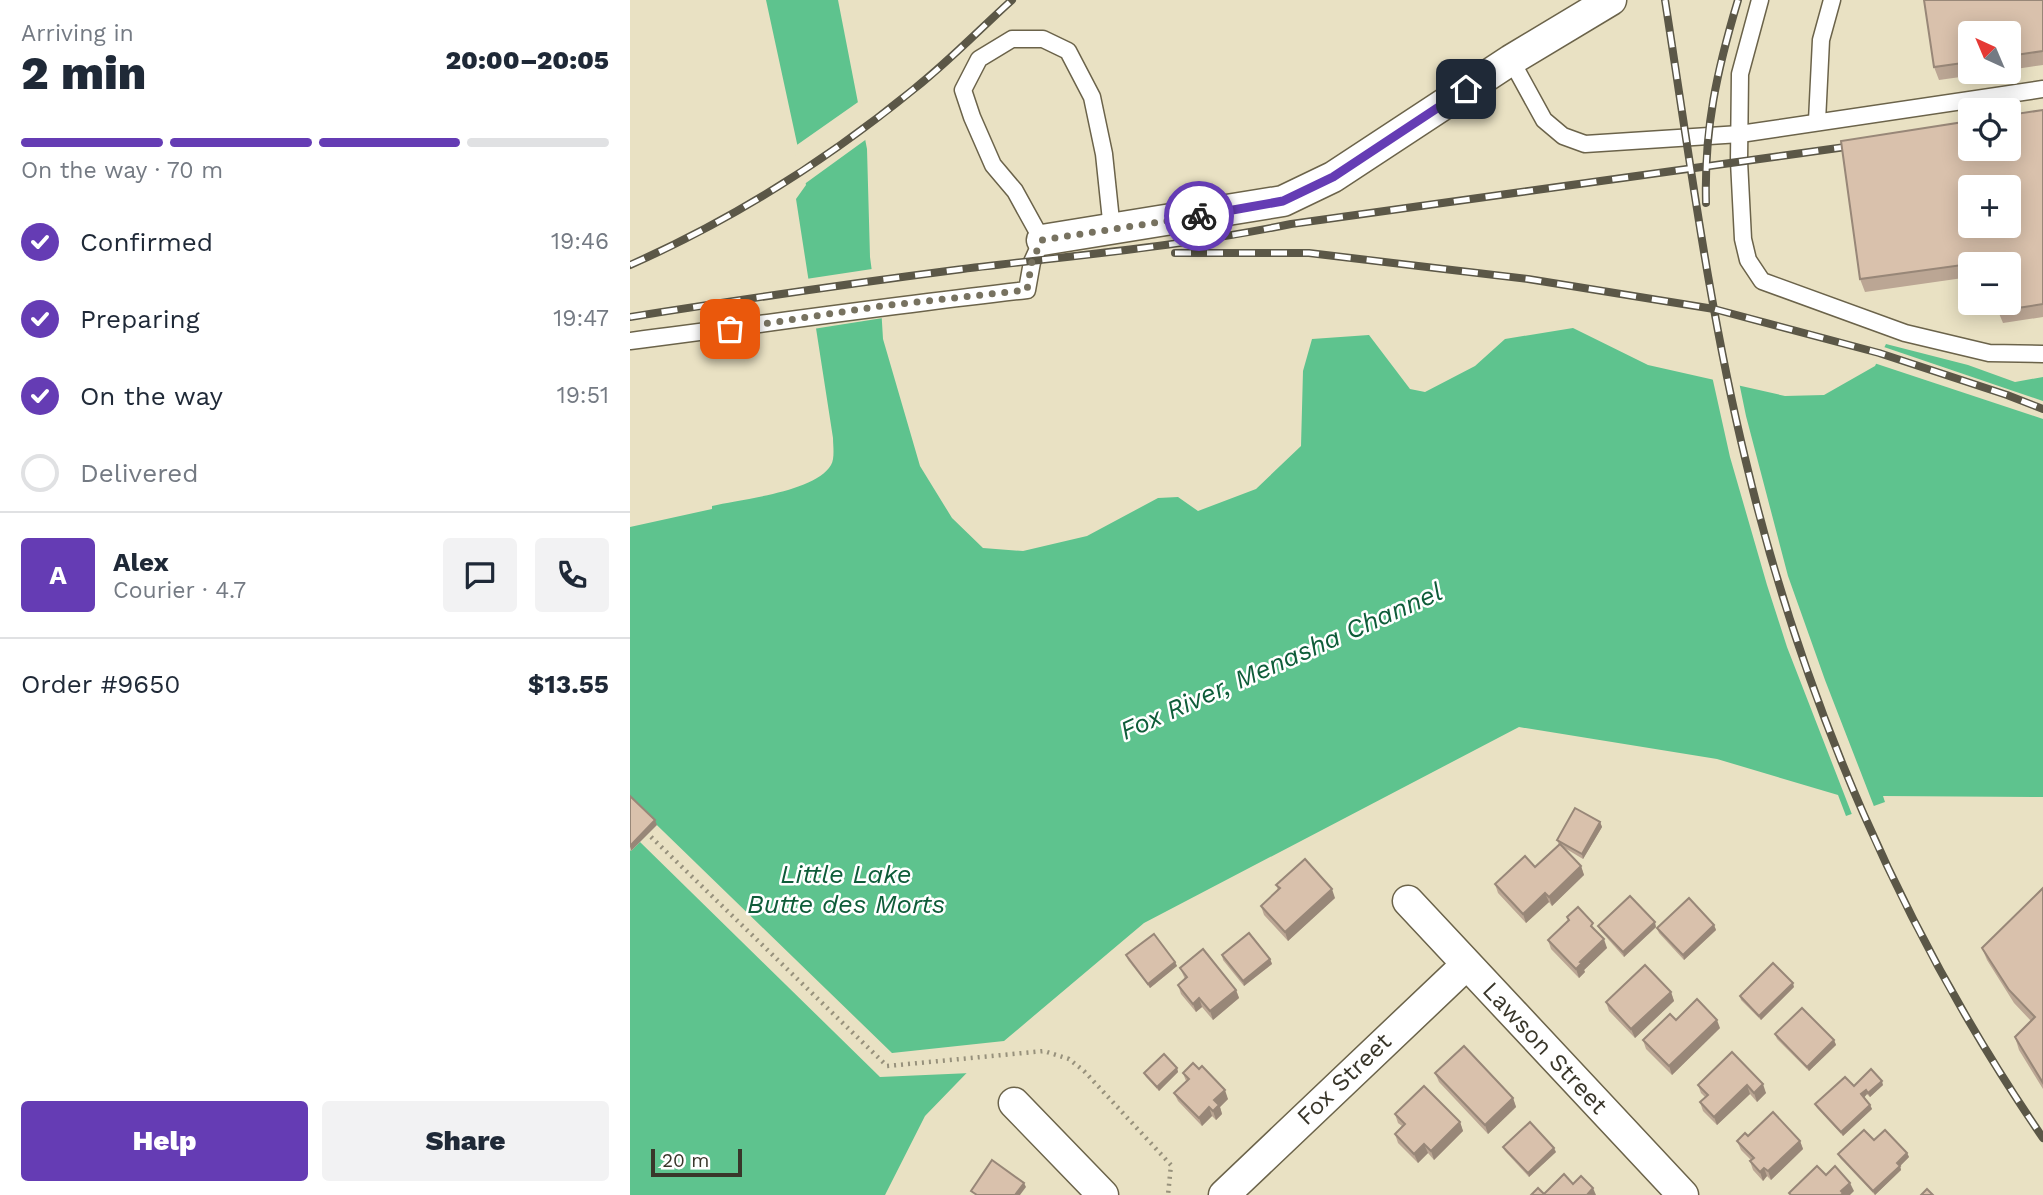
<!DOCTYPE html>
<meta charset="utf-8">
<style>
body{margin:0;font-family:"Work Sans",sans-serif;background:#f2f2f3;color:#1f2937;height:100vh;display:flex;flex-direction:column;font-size:26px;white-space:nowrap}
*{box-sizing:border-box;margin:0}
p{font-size:23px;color:#747a83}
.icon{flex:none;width:38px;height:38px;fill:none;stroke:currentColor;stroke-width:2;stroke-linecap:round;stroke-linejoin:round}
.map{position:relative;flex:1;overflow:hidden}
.drawer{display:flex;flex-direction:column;background:#fff;width:630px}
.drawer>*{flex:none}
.needle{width:46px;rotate:316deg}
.controls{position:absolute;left:1328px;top:21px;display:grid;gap:14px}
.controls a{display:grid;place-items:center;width:63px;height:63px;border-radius:7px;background:#fff;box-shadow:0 4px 18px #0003;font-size:35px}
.scale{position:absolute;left:21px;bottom:18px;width:91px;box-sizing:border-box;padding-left:7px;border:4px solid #39362a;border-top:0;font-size:19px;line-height:24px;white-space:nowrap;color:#39362a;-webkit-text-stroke:5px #fff;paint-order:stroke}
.pin{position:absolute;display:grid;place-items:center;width:60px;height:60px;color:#fff;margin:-30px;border-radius:14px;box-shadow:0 4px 10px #0006}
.courier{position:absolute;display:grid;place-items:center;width:70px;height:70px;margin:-35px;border:5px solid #653cb4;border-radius:50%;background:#fff;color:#222;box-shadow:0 2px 9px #0007}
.overview em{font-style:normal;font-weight:800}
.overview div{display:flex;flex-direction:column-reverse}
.overview{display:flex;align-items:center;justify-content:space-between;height:119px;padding:0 21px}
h1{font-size:46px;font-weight:800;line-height:52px}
.bar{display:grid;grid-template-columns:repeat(4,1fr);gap:10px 7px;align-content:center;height:84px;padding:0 21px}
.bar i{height:9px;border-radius:5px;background:#e0e1e3}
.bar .selected{background:#653cb4}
.bar p{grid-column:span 4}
.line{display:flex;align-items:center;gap:18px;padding:0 21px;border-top:2px solid #e0e1e3}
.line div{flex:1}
.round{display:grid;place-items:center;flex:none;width:74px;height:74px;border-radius:7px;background:#f2f2f3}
ol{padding:0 21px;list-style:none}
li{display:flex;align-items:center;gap:21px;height:77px}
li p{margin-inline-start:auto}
li .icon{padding:7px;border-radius:50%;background:#653cb4;color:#fff;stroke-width:4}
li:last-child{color:#747a83}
li i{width:38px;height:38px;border:4px solid #e0e1e3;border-radius:50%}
.primary-button{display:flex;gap:14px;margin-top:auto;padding:14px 21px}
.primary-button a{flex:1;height:80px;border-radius:7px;background:#653cb4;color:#fff;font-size:28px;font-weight:800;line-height:80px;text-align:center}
.primary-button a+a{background:#f2f2f3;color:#1f2937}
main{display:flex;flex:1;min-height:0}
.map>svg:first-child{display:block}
.water{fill:#5ec38e}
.pier{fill:#e9e1c3}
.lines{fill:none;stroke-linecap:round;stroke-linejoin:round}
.lane-casing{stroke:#6b634a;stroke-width:19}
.street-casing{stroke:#6b634a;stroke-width:33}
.path{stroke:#97917c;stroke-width:4.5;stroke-dasharray:2 5;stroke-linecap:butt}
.lane{stroke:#fff;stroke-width:16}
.street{stroke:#fff;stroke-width:30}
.rail-casing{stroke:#5b5747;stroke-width:8}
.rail{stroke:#fff;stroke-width:5;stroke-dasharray:16;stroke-linecap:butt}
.wall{fill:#bba694}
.shaded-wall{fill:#988778}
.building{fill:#d9c1ac;stroke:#988778;stroke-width:2;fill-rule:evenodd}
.done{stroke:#777260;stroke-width:7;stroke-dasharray:0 12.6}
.route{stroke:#653cb4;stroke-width:9}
.labels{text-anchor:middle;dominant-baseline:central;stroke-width:5;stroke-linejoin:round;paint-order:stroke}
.street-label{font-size:24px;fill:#39362a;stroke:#fff}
.water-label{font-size:26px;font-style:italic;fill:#0e5c39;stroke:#fff}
</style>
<main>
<section class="drawer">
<div class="overview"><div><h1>2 min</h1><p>Arriving in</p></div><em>20:00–20:05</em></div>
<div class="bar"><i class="selected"></i><i class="selected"></i><i class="selected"></i><i></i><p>On the way · 70 m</p></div>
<ol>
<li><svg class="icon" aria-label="check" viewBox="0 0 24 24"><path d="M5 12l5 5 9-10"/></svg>Confirmed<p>19:46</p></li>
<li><svg class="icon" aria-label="check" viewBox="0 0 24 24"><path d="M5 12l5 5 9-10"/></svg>Preparing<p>19:47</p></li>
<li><svg class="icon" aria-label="check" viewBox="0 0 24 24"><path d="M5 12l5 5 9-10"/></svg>On the way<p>19:51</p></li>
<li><i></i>Delivered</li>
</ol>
<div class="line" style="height:126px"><b class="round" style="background:#653cb4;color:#fff">A</b><div><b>Alex</b><p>Courier · 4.7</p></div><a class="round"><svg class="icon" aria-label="chat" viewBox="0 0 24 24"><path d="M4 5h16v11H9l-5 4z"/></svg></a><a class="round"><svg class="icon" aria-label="phone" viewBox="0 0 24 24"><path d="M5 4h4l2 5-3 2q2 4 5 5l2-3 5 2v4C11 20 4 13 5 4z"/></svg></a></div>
<div class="line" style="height:91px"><div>Order #9650</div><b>$13.55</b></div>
<div class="primary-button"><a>Help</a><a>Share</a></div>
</section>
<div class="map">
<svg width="1413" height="1195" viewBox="0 0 1413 1195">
<rect width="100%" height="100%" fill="#e9e1c3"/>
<path class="water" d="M136 0H208L237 149 240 257 244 287 251 306 253 339 290 466 322 518 353 548 393 551 457 536 528 498 548 497 568 511 626 489 671 446 673 371 682 339 739 335 780 389 795 392 845 366 875 339 943 328 1018 365 1155 396 1194 395 1245 366 1256 344 1338 365 1385 382 1413 377V797L1253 796 1255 802 1216 816 1208 795 1087 759 889 727 514 923 374 1041 356 1053 295 1116 255 1195H0V527L82 509V506C112 499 185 492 201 465 205 458 203 446 203 438L166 199 176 185Z"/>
<g class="pier">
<polygon points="231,100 238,138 169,188 172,184 164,147"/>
<polygon points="242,269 253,318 183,329 176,279"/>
<polygon points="1251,346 1413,401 1413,419 1244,363"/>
<polygon points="1082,376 1109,382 1116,416 1158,576 1195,680 1245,809 1223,817 1157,647 1137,585 1100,457"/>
<polygon points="0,799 262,1053 374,1041 373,1046 358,1056 341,1073 250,1077 10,842 1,851 0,850"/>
</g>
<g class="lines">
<g class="lane-casing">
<g id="lane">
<polyline points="1130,0 1110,74 1109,161 1113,239 1118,260 1132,281 1275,333 1359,353 1413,354"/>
<polyline points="881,60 914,120 933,136 955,144 1110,134 1413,89"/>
<polyline points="1187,121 1191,40 1202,0"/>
<path d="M0 341C133 324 264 305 397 290L402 262 412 240 385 191 363 165 342 117 333 90 349 59 382 39H413L438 51 462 97 474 154 482 230"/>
</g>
</g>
<g class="street-casing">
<g id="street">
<polyline points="412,240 653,201 703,177 881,60 981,0"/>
<polyline points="778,901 1053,1195"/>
<polyline points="384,1103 473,1195"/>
<polyline points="594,1195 836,965"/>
</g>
</g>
<polyline class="path" points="16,832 257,1066 414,1051 439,1059 454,1071 541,1165 538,1195"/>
<use href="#lane" class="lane"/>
<use href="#street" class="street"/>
<g class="rail-casing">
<g id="rail">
<path d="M1035 0C1059 154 1079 310 1116 462 1173 702 1273 934 1413 1138"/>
<path d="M1076 203C1074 129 1087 70 1108 0"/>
<polyline points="545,253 679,253 898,279 1084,309 1249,353 1377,395 1413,409"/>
<path d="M0 265C102 220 197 160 284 89 318 62 349 30 382 0"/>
<path d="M0 317C108 300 217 284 325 270 438 256 550 247 661 224L1230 145"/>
</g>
</g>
<use href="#rail" class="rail"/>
</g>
<g class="wall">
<polygon points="1294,0 1413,0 1413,65 1379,70 1379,33 1340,33 1340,72 1366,72 1309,80 1304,67"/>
<polygon points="1413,110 1413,317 1373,323 1368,311 1379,264 1340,264 1340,277 1235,292 1230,279"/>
<polygon points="970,822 972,827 953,859 933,847 951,866 954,875 922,906 919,902 896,923 868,893 865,884 905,867 929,845 927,840"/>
<polygon points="646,885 705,898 658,941 634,915 631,906 648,890"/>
<polygon points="1413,888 1413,1089 1389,1050 1385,1037 1401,1021 1384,1003 1357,960 1352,948"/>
<polygon points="937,917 966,931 977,948 954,970 955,972 949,978 921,949 918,940 938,921"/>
<polygon points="1084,925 1086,930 1054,960 1029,933 1027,928"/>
<polygon points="968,926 1026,927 994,957 970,930"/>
<polygon points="496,955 545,962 547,966 520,988 498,960"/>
<polygon points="592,955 640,959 642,964 614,986 593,960"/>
<polygon points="550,968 606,990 609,998 583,1020 572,1007 566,1012 551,994 548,985 555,979"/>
<polygon points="1164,987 1131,1020 1111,1000 1110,996"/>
<polygon points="1041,992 1044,1001 1005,1038 979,1011 976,1002"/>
<polygon points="1046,1020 1090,1028 1042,1075 1016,1049 1013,1040"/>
<polygon points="1145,1034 1204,1040 1206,1045 1179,1071 1147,1039"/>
<polygon points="1102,1052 1136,1093 1127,1102 1120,1094 1087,1125 1073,1111 1070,1102 1075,1097 1071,1093 1068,1085"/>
<polygon points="547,1068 548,1072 529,1091 516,1077 514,1073"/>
<polygon points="553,1073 598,1099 590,1107 592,1114 586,1120 582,1116 572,1126 548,1101 544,1093 556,1081"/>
<polygon points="805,1073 883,1098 886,1107 858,1134 809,1082"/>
<polygon points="1253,1085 1240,1097 1237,1094 1234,1097 1240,1105 1242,1109 1213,1136 1187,1108 1185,1104 1224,1086"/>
<polygon points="765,1114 830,1122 833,1131 804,1160 798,1153 788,1163 768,1143 765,1134 772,1126 768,1123"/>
<polygon points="1118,1136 1170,1141 1173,1149 1141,1180 1137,1176 1133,1181 1123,1170 1120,1161 1121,1160 1111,1150 1107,1141"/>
<polygon points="1244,1140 1277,1153 1279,1157 1270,1166 1271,1170 1245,1195 1210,1158 1208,1154"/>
<polygon points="873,1147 926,1152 899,1177 875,1151"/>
</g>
<g class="shaded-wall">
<polygon points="25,820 27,825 1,851 0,846"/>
<polygon points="970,822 972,827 953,859 952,854"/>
<polygon points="951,866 954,875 922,906 919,897"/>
<polygon points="702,889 705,898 658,941 655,932"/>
<polygon points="915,893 919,902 896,923 893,914"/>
<polygon points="1025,922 1026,927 994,957 993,952"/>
<polygon points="1084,925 1086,930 1054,960 1053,955"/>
<polygon points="974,939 977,948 954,970 955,972 949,978 946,969 950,962"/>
<polygon points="640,959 642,964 614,986 613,981"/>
<polygon points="545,962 547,966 520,988 518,984"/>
<polygon points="1163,983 1164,987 1131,1020 1129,1016"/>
<polygon points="606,990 609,998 583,1020 580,1011"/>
<polygon points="1041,992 1044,1001 1005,1038 1001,1029"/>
<polygon points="569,998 572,1007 566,1012 563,1004"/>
<polygon points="1087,1020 1090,1028 1042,1075 1039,1066"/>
<polygon points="1204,1040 1206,1045 1179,1071 1177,1067"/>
<polygon points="547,1068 548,1072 529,1091 527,1087"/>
<polygon points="1252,1081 1253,1085 1240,1097 1238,1093"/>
<polygon points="1133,1084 1136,1093 1127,1102 1124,1093"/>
<polygon points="1117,1085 1120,1094 1087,1125 1084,1117"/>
<polygon points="595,1090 598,1099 590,1107 592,1114 586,1120 583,1111 584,1100"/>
<polygon points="1236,1090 1237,1094 1233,1099 1231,1094"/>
<polygon points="883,1098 886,1107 858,1134 855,1125"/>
<polygon points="1240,1105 1242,1109 1213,1136 1211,1132"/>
<polygon points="579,1107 582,1116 572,1126 569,1118"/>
<polygon points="830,1122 833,1131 804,1160 801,1151"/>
<polygon points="1170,1141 1173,1149 1141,1180 1138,1171"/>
<polygon points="794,1144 798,1153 788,1163 784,1154"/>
<polygon points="924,1148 926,1152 899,1177 898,1173"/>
<polygon points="1277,1153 1279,1157 1270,1166 1271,1170 1245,1195 1243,1191 1267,1163"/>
<polygon points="1134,1168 1137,1176 1133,1181 1130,1172"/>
<polygon points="394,1183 396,1187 390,1195 385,1195"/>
<polygon points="1220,1183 1224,1191 1220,1195 1211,1195 1211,1191"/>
<polygon points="963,1188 966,1195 957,1195"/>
</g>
<g class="building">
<polygon points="1294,0 1413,0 1413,51 1379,56 1379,33 1340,33 1340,62 1304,67"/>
<path d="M1413 110V304L1368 311 1367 303H1379V264H1362L1361 261 1230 279 1211 141 1340 121V149H1379V115ZM1340 187H1379V226H1340Z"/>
<polygon points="0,796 25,820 0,846"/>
<polygon points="945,808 970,822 952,854 927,840"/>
<polygon points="930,844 951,866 919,897 915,893 893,914 865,884 895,856 905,867"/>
<polygon points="675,859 702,889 655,932 631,906 650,888 646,885"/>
<polygon points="1413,888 1413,1083 1385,1037 1405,1017 1379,990 1352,948"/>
<polygon points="1000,896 1025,922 993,952 968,926"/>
<polygon points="1059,898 1084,925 1053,955 1027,928"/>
<polygon points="948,907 963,923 961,926 974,939 950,962 952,963 946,969 918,940 939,920 937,917"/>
<polygon points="619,933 640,959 613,981 592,955"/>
<polygon points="524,934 545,962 518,984 496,955"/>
<polygon points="573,949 606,990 580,1011 569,998 563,1004 548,985 557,977 550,968"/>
<polygon points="1143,963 1163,983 1129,1016 1110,996"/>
<polygon points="1015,965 1041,992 1001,1029 976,1002"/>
<polygon points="1067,999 1087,1020 1039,1066 1013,1040 1040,1014 1046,1020"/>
<polygon points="1172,1008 1204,1040 1177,1067 1145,1034"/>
<polygon points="834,1046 883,1098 855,1125 805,1073"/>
<polygon points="1102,1052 1133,1084 1124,1093 1117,1085 1084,1117 1070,1102 1078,1095 1068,1085"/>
<polygon points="534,1054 547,1068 527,1087 514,1073"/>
<polygon points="563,1063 569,1069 572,1066 595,1090 584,1100 589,1105 583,1111 579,1107 569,1118 544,1093 559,1079 553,1073"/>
<polygon points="1241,1069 1252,1081 1238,1093 1236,1090 1231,1094 1240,1105 1211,1132 1185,1104 1215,1077 1224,1086"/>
<polygon points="794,1086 830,1122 801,1151 794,1144 784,1154 765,1134 775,1124 765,1114"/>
<polygon points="1143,1112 1170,1141 1138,1171 1134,1168 1130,1172 1120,1161 1124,1158 1107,1141 1115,1133 1118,1136"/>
<polygon points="900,1122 924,1148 898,1173 873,1147"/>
<polygon points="1234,1130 1244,1140 1255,1130 1277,1153 1267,1163 1270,1166 1243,1191 1208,1154"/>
<polygon points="362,1160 394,1183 385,1195 347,1195 341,1191"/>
<polygon points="1187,1166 1196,1175 1205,1166 1220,1183 1211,1191 1213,1193 1211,1195 1161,1195 1159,1193"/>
<polygon points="934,1174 943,1184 951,1176 963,1188 957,1195 901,1195 908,1188 914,1194"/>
<polygon points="1297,1189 1303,1195 1291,1195"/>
</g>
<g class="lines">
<polyline class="done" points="100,329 251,306 397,290 402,261 412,240 569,216"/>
<polyline class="route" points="569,216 653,201 703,177 836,89"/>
</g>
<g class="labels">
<g class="street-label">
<text transform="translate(915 1048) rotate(47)">Lawson Street</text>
<text transform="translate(714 1079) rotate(-44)">Fox Street</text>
</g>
<g class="water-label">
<text transform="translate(651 661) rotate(-24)">Fox River, Menasha Channel</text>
<text x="216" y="874">Little Lake<tspan x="216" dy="30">Butte des Morts</tspan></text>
</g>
</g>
</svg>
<div class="controls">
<a><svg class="needle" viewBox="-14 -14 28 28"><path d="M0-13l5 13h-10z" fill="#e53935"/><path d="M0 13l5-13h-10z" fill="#747a83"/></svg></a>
<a><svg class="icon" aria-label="locate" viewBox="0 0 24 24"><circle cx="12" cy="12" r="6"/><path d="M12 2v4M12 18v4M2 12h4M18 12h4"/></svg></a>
<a>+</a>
<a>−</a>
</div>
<div class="scale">20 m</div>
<div class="pin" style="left:100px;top:329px;background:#ea580c"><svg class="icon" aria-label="bag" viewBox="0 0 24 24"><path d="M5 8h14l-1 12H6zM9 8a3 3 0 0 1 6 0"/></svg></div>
<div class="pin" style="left:836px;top:89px;background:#1f2937"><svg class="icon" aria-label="home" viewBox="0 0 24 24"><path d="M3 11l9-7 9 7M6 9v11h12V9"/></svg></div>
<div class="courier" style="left:569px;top:216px"><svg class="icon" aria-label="bike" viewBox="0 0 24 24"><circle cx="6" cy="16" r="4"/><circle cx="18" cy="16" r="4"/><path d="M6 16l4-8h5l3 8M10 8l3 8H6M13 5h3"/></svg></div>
</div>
</main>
